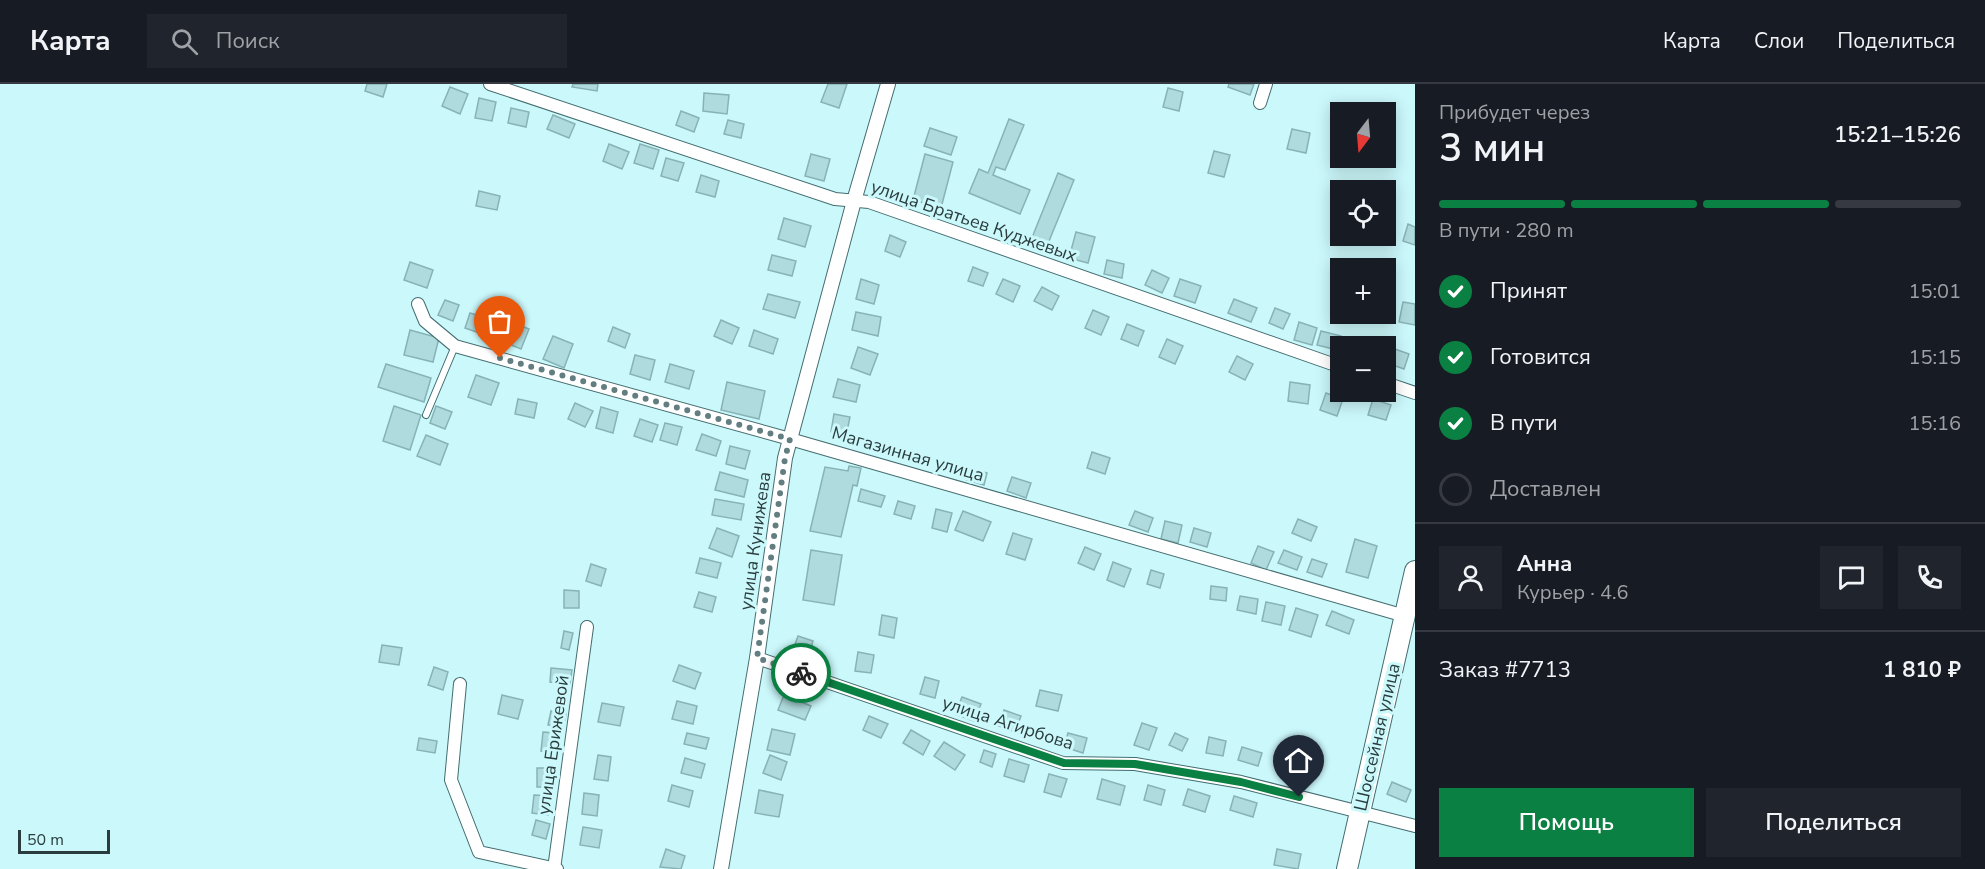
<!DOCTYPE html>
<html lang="ru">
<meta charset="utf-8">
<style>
body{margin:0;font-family:"Nunito Sans",sans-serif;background:#20242c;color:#f1f3f6;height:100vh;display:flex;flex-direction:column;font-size:22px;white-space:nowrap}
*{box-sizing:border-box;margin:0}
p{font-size:20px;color:#9ea1a6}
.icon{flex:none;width:33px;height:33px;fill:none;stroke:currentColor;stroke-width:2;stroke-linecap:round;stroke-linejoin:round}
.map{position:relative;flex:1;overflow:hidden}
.side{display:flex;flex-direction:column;background:#171b24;width:570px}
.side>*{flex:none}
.needle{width:39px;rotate:196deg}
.buttons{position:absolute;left:1330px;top:18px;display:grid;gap:12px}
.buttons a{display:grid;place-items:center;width:66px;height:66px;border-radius:0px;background:#171b24;box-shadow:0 3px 15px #0003;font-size:30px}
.scale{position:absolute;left:18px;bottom:15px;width:92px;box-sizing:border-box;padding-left:6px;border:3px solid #2a3c3d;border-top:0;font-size:16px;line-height:21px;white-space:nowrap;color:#2a3c3d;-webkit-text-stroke:4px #cbf8fb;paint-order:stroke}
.pin{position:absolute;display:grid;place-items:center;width:51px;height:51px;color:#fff;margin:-62px -26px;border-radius:50% 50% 50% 0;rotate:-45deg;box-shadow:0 0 6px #0007}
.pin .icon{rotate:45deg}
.courier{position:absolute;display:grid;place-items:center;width:60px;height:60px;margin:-30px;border:4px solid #0b8043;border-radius:50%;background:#fff;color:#222;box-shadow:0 2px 8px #0007}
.summary em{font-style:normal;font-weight:600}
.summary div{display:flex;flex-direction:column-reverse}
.summary{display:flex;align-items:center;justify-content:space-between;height:102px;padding:0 24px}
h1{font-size:39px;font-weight:600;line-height:45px}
.bar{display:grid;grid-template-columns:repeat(4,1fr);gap:9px 6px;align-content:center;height:72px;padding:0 24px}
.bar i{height:8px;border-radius:4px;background:#363941}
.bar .selected{background:#0b8043}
.bar p{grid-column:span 4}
.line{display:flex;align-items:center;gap:15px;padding:0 24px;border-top:2px solid #363941}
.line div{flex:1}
.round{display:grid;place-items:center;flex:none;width:63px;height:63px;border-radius:0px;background:#20242c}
ol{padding:0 24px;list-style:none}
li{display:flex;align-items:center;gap:18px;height:66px}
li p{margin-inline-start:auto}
li .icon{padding:6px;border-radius:50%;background:#0b8043;color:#fff;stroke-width:4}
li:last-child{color:#9ea1a6}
li i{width:33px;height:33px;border:3px solid #363941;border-radius:50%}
.primary-button{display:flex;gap:12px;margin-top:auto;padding:12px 24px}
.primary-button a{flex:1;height:69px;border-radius:0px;background:#0b8043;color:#fff;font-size:24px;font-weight:600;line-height:69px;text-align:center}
.primary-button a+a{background:#20242c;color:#f1f3f6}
header{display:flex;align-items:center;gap:36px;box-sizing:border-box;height:84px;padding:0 30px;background:#171b24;border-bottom:2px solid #363941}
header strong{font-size:28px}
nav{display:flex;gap:33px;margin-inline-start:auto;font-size:21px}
.search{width:420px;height:54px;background:#20242c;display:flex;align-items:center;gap:15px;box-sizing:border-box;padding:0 21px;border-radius:0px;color:#9ea1a6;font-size:22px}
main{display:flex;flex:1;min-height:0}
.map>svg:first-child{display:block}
.building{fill:#afdbde;stroke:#88b3b6;stroke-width:1.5}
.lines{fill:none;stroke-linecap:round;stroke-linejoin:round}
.service-casing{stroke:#446d70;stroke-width:8}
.minor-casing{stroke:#446d70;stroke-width:14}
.tertiary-casing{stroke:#446d70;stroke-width:16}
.trunk-casing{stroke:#446d70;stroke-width:22}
.service{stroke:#fff;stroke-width:6}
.minor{stroke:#fff;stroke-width:12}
.tertiary{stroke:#fff;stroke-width:14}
.trunk{stroke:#fff;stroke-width:20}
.done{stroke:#627e80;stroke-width:6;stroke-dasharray:0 10.8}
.route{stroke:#0b8043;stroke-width:8}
.labels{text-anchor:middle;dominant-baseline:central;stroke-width:6;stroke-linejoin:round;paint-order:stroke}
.street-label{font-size:18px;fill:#2a3c3d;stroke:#cbf8fb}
</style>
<header>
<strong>Карта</strong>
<div class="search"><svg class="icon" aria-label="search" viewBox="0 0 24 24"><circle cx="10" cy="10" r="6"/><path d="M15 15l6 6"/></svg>Поиск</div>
<nav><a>Карта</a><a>Слои</a><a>Поделиться</a></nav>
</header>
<main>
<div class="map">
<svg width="1415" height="785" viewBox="0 0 1415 785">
<rect width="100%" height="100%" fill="#cbf8fb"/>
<g class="building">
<polygon points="367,0 387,0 383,13 365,7"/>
<polygon points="573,0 598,0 597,7 572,3"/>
<polygon points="828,0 847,0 839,24 821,18"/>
<polygon points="1229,0 1254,0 1250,11 1228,3"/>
<polygon points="450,3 468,10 460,30 442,22"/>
<polygon points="1168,4 1183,8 1179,27 1163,23"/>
<polygon points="704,9 729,11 727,30 703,27"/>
<polygon points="479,14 496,18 492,37 475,34"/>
<polygon points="511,24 529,28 526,43 508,39"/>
<polygon points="681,27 699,34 694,48 676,41"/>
<polygon points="553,31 575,40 569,54 547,45"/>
<polygon points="1009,35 1024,41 1005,86 996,83 993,91 1030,106 1020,130 969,109 979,85 988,89"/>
<polygon points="728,36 744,40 741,54 724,50"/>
<polygon points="930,44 957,53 951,71 924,62"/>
<polygon points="1292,45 1310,49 1306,69 1287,65"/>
<polygon points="609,60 629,68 622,85 603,77"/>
<polygon points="640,60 659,66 653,85 634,79"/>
<polygon points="1214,67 1230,71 1224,93 1208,89"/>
<polygon points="811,70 830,75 824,97 805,92"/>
<polygon points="925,70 953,78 941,124 913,116"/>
<polygon points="666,74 684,79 678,97 661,92"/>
<polygon points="1058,89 1074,96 1047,162 1031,156"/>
<polygon points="701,91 719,97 715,113 696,108"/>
<polygon points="479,107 500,112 497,126 476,122"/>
<polygon points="784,134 811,142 805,163 778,155"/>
<polygon points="1408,140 1415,143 1415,161 1403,157"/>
<polygon points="1076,148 1095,153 1088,179 1069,174"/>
<polygon points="890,151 906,158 900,173 885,167"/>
<polygon points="772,171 796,177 792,192 768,186"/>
<polygon points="1107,176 1124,180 1122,194 1104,190"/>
<polygon points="410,178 433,186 427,204 404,196"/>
<polygon points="973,183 988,189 983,202 968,197"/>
<polygon points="1152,186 1169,194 1162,209 1145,201"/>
<polygon points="861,195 879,201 874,220 856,215"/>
<polygon points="1003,195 1020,202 1013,218 996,210"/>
<polygon points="1180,195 1201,202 1195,219 1174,212"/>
<polygon points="1042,203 1059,212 1052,226 1034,217"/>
<polygon points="768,210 800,218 795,234 763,225"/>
<polygon points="1234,215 1257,224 1251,238 1228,229"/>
<polygon points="445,216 459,221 453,237 438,231"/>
<polygon points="1403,218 1415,220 1415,241 1399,238"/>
<polygon points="1275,224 1290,230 1283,245 1269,239"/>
<polygon points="1093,226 1109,233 1101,251 1085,244"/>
<polygon points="856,228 881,233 878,252 852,246"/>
<polygon points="470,229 493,236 488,252 465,244"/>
<polygon points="721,236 739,244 732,260 714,252"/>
<polygon points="511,238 529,245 521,265 504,258"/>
<polygon points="1299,238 1317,244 1312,261 1294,256"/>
<polygon points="1127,240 1144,247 1138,262 1121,255"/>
<polygon points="613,243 630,250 625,264 608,257"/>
<polygon points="410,246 439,254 433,278 404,271"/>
<polygon points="754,246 778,255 773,270 749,262"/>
<polygon points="1321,247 1341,252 1337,266 1317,261"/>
<polygon points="553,252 573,260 564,284 543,275"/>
<polygon points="1355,254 1379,262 1352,262"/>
<polygon points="1167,255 1183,262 1175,280 1159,273"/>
<polygon points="858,263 878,270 870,291 851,284"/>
<polygon points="1392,264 1409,270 1404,285 1387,279"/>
<polygon points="635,271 655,276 650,296 630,290"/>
<polygon points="1237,272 1253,280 1245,296 1229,288"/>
<polygon points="386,280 431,294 424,318 378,303"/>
<polygon points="670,280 694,287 689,305 665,298"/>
<polygon points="476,291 499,299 491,321 468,313"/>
<polygon points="838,295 860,301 856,318 833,313"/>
<polygon points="727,298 765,307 759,335 721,326"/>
<polygon points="1290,298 1310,301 1308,320 1288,317"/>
<polygon points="1326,309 1343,315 1337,332 1320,326"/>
<polygon points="518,315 537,319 534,334 515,330"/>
<polygon points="1373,315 1391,321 1386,336 1368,331"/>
<polygon points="575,319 593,327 585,343 568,335"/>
<polygon points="394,322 421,331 410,366 383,357"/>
<polygon points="436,322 452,328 445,345 430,339"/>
<polygon points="601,323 618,328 613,349 596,344"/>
<polygon points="834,330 850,333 846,352 831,348"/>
<polygon points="640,335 658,341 652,358 634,352"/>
<polygon points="665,339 682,343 677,361 660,356"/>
<polygon points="702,350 721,357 716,372 696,366"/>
<polygon points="426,351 448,360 440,381 417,372"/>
<polygon points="730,362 750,367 745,385 726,380"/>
<polygon points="1092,368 1110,374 1105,390 1087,384"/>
<polygon points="849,382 861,384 857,402 853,401 841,453 810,447 825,383 848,387"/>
<polygon points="971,384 987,389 984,401 967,396"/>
<polygon points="720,388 748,396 744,413 715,406"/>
<polygon points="1012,393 1031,399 1026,414 1007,407"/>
<polygon points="861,405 885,412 881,423 858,417"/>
<polygon points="715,415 744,420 741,436 712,431"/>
<polygon points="898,417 915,422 911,435 894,430"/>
<polygon points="936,425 952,429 947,448 932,444"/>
<polygon points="963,427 991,438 983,457 955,446"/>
<polygon points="1135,427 1153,434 1148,448 1129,441"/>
<polygon points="1298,435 1317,443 1311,457 1292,449"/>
<polygon points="1165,437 1182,441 1178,459 1161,455"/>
<polygon points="717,444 739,452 732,473 709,464"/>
<polygon points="1194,444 1211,449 1207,463 1190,458"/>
<polygon points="1013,449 1032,455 1025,476 1006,470"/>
<polygon points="1355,455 1377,462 1368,494 1346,488"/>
<polygon points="1258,462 1274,468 1266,486 1251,479"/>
<polygon points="1085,463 1101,470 1094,486 1078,479"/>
<polygon points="811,466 842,471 834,521 803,516"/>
<polygon points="1284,466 1302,473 1297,486 1278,479"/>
<polygon points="700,474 721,479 717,494 696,489"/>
<polygon points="1312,475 1327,480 1322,493 1307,488"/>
<polygon points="1113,478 1131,485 1124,503 1107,496"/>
<polygon points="591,480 606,485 601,502 586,497"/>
<polygon points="1151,486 1164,490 1160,504 1147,500"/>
<polygon points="1211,502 1227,504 1226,517 1210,515"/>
<polygon points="564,506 579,507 579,524 564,524"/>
<polygon points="699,508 716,513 712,528 694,523"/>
<polygon points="1240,512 1258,515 1256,530 1237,526"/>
<polygon points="1266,518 1285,522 1281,541 1262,537"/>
<polygon points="1296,524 1318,531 1311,553 1289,546"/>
<polygon points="1332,527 1354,536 1349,550 1326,541"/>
<polygon points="882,531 897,534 894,554 879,551"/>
<polygon points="564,547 573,549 569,566 561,564"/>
<polygon points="798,552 813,557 809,571 793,566"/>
<polygon points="382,561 402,564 399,581 379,578"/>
<polygon points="858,568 874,571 871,589 855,587"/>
<polygon points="679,581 701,589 695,605 673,597"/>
<polygon points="434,583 448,588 443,606 428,601"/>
<polygon points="551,584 572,586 570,600 550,598"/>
<polygon points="925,593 939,597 935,614 920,610"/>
<polygon points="1040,606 1062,611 1058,627 1036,622"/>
<polygon points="502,611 523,616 518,635 498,630"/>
<polygon points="784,611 811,622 805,636 778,626"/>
<polygon points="962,613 981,620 974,637 955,630"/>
<polygon points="677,617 697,622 693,640 672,635"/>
<polygon points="602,619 624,623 620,642 598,638"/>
<polygon points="1004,626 1021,632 1015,648 999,642"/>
<polygon points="551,627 566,630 563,644 548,641"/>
<polygon points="869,632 888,640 881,654 863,646"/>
<polygon points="1142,639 1157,644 1149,666 1134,661"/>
<polygon points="772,645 795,650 790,671 767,666"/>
<polygon points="911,646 930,657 923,671 903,659"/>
<polygon points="543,648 557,649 555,669 541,667"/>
<polygon points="687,649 709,654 706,665 684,660"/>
<polygon points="1068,649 1087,654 1083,669 1064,663"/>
<polygon points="1175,649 1188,655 1182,667 1169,661"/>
<polygon points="1209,653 1226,657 1223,672 1206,669"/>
<polygon points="419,654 437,657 435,669 417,666"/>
<polygon points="944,658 965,671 955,686 934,672"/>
<polygon points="1242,663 1262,669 1258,682 1238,676"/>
<polygon points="984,666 996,670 992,683 980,678"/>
<polygon points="1307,667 1323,671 1319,687 1304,684"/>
<polygon points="598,671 611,673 608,697 594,695"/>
<polygon points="770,671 787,678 781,696 763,689"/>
<polygon points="685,674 705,680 701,694 681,689"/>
<polygon points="1009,675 1029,681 1024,698 1004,692"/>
<polygon points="537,684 551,684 550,703 537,703"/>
<polygon points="1049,690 1067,695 1061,713 1044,708"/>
<polygon points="1102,695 1125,702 1120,721 1097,715"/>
<polygon points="1392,698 1411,706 1406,718 1387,710"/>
<polygon points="672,701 693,707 689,723 668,717"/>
<polygon points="1148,701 1165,706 1161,721 1144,716"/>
<polygon points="1188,705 1210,712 1205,728 1183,721"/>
<polygon points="759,706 783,711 779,733 755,729"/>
<polygon points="584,709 599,711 597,732 582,730"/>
<polygon points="534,711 550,712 548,731 532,729"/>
<polygon points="1234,712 1257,719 1253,733 1230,726"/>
<polygon points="536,736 550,740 546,755 532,751"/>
<polygon points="583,743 602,746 599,764 580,761"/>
<polygon points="666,765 685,772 681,785 660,783"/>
<polygon points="1277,765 1301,770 1298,785 1274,781"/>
</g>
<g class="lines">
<g class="service-casing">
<polyline id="service" points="426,331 455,262"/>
</g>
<g class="minor-casing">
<g id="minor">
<polyline points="490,0 835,115 869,118 1341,283"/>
<polyline points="1260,19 1266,0"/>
<polyline points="418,220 425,237 455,262 790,355 1405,532"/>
<polyline points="1386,299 1415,309"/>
<polyline points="757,574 1063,679 1135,680 1241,698 1415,742"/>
<polyline points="460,600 451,696 479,768 557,785"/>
<polyline points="554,785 587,543"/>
</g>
</g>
<g class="tertiary-casing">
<polyline id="tertiary" points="721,785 757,574 785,374 854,117 888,0"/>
</g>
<g class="trunk-casing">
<polyline id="trunk" points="1347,785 1415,487"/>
</g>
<use href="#service" class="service"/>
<use href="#minor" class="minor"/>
<use href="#tertiary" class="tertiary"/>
<use href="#trunk" class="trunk"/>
</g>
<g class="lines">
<polyline class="done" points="500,274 790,355 785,374 757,574 801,589"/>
<polyline class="route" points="801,589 1064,679 1135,680 1241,698 1299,713"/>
</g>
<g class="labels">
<g class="street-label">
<text transform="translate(974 137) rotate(19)">улица Братьев Куджевых</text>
<text transform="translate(908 370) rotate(16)">Магазинная улица</text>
<text transform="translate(755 457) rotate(-82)">улица Кунижева</text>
<text transform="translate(1008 639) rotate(18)">улица Агирбова</text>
<text transform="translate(1377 653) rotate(-77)">Шоссейная улица</text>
<text transform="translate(553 661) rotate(-82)">улица Ерижевой</text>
</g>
</g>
</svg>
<div class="buttons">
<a><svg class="needle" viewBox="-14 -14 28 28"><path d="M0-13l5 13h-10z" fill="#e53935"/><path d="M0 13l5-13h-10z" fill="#9ea1a6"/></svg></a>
<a><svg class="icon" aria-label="locate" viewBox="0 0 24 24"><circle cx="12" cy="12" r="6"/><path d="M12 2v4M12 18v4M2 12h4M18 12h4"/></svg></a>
<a>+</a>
<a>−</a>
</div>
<div class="scale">50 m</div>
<div class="pin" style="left:500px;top:274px;background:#ea580c"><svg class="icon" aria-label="bag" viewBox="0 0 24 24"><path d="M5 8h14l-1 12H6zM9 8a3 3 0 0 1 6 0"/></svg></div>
<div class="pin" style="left:1299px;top:713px;background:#1f2937"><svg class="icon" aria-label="home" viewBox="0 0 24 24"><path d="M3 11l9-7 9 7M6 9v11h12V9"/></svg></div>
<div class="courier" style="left:801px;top:589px"><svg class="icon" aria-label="bike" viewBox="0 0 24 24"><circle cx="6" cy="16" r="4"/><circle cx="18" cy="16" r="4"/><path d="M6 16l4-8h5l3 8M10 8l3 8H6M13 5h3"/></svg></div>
</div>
<section class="side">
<div class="summary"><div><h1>3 мин</h1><p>Прибудет через</p></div><em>15:21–15:26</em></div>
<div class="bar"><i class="selected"></i><i class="selected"></i><i class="selected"></i><i></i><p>В пути · 280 m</p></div>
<ol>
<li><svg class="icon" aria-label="check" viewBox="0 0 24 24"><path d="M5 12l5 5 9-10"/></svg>Принят<p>15:01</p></li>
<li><svg class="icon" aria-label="check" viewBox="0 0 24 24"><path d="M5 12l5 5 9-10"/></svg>Готовится<p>15:15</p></li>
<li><svg class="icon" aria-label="check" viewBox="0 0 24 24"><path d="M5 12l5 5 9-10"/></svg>В пути<p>15:16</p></li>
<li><i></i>Доставлен</li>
</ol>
<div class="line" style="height:108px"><a class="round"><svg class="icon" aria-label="person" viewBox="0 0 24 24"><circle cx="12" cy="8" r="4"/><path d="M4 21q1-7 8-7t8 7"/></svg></a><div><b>Анна</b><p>Курьер · 4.6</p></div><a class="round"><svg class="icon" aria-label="chat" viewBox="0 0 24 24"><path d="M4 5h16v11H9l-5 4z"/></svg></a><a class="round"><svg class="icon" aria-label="phone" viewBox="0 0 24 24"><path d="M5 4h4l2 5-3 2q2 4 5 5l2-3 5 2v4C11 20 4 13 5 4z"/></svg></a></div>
<div class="line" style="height:78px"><div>Заказ #7713</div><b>1 810 ₽</b></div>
<div class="primary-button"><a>Помощь</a><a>Поделиться</a></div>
</section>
</main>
